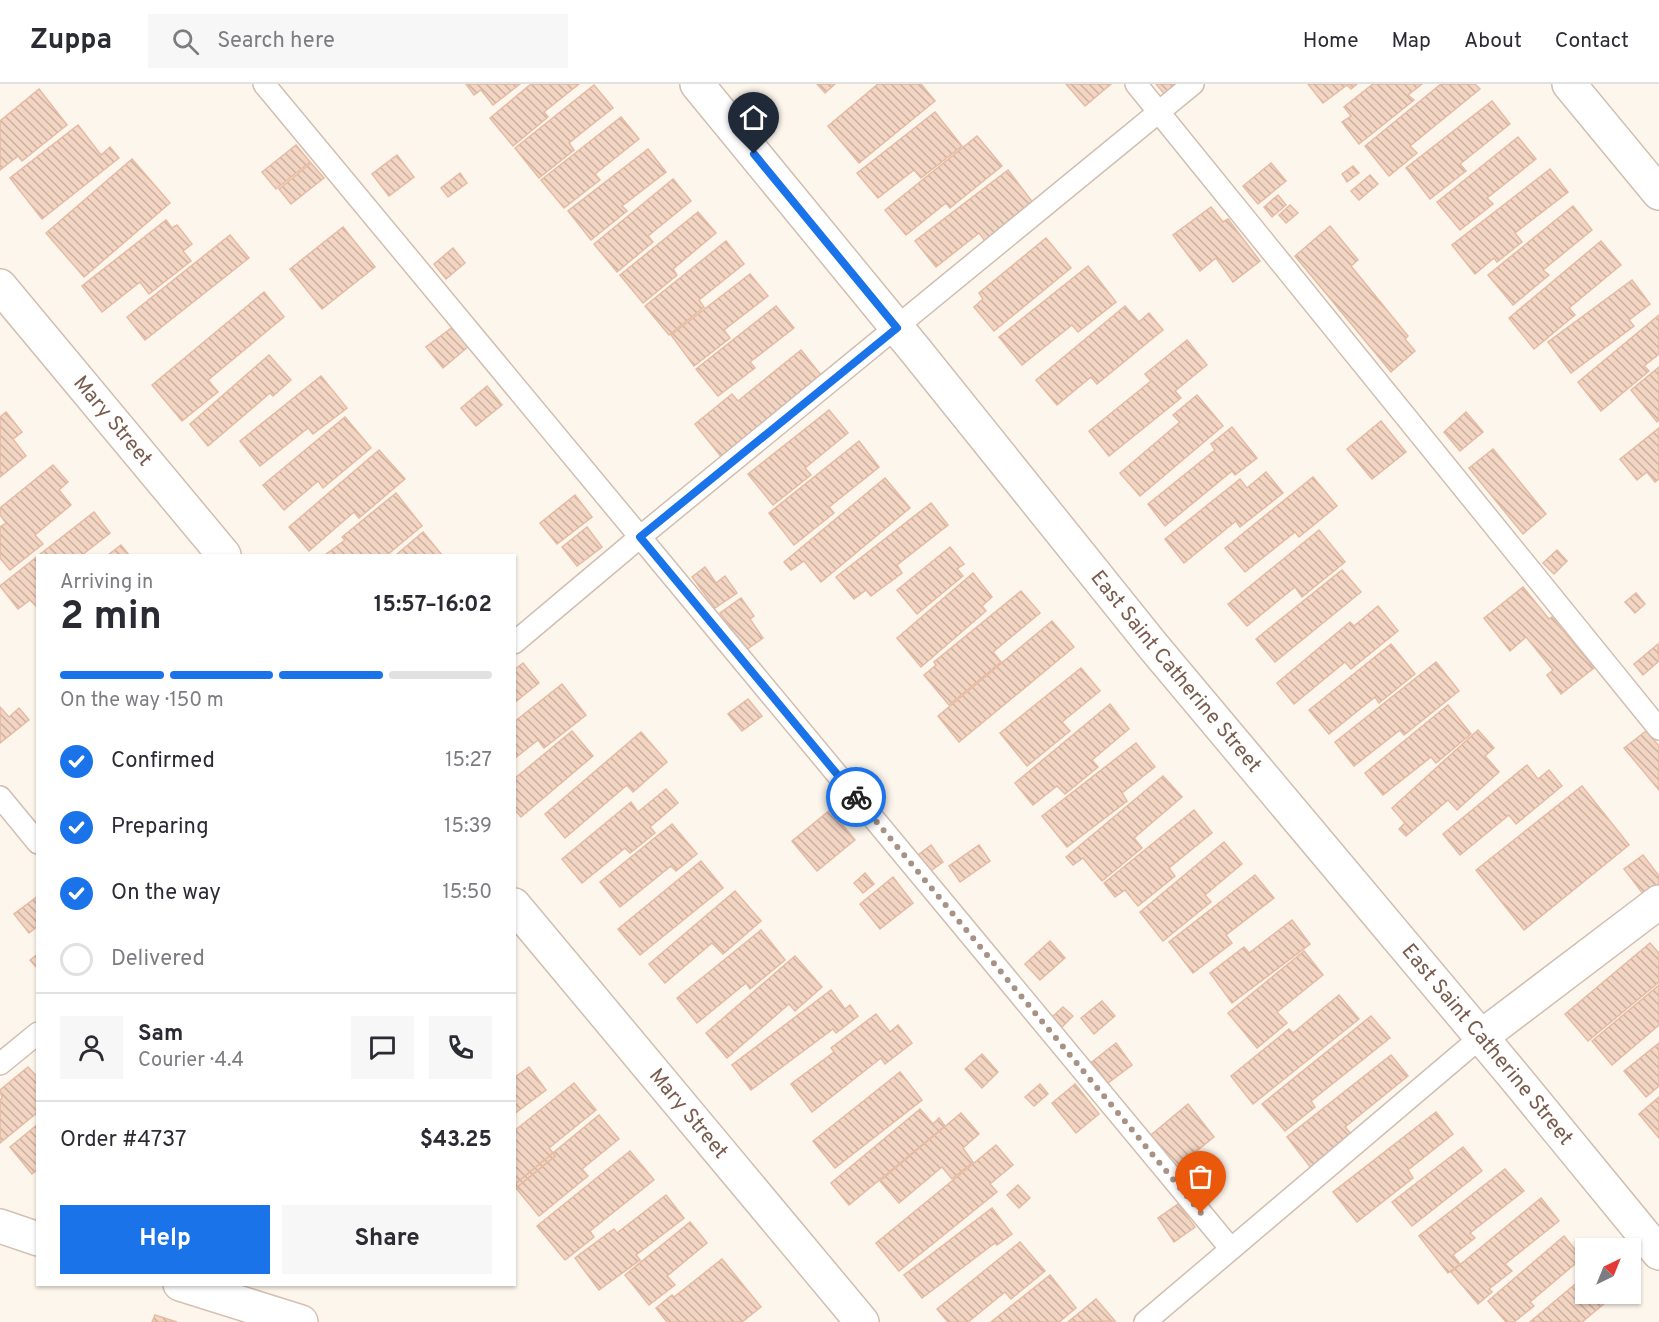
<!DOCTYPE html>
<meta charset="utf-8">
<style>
body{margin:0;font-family:Overpass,sans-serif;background:#f7f7f7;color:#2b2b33;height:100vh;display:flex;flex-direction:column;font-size:22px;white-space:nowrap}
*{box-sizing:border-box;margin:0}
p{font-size:20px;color:#7c7c81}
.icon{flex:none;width:33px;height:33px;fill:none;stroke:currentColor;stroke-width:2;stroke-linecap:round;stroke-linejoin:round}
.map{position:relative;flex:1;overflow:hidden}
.side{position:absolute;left:36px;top:470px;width:480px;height:732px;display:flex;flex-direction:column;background:#fff;border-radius:0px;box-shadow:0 2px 4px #0004}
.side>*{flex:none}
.needle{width:39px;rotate:43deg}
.buttons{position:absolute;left:1575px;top:1154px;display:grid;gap:12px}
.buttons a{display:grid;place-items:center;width:66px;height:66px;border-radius:0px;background:#fff;box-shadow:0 2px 4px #0004;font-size:30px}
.pin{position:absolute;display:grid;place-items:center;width:51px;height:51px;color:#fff;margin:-62px -26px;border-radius:50% 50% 50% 0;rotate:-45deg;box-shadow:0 0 6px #0007}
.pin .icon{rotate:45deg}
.courier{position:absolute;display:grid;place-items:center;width:60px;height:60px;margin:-30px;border:4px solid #1a73e8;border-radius:50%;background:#fff;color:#222;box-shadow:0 2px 8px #0007}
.summary em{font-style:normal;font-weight:700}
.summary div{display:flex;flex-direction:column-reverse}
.summary{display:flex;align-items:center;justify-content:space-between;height:102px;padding:0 24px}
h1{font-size:39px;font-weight:700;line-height:45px}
.bar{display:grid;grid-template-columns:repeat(4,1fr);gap:9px 6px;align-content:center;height:72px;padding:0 24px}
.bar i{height:8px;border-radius:4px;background:#e1e1e2}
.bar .active{background:#1a73e8}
.bar p{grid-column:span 4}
.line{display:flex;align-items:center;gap:15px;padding:0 24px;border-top:2px solid #e1e1e2}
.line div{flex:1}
.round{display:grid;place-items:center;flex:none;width:63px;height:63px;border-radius:0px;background:#f7f7f7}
ol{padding:0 24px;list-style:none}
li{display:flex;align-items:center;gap:18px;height:66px}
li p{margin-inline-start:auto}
li .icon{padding:6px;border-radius:50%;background:#1a73e8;color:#fff;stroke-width:4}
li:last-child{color:#7c7c81}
li i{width:33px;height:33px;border:3px solid #e1e1e2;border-radius:50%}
.primary-button{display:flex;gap:12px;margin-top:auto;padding:12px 24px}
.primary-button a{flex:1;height:69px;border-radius:0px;background:#1a73e8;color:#fff;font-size:24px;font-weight:700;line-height:69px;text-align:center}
.primary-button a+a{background:#f7f7f7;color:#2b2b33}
header{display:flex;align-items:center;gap:36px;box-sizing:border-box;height:84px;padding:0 30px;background:#fff;border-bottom:2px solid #e1e1e2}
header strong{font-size:28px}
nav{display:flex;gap:33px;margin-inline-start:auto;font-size:21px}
.search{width:420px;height:54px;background:#f7f7f7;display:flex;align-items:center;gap:15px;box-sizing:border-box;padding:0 21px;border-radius:0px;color:#7c7c81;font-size:22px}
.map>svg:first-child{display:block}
.building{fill:url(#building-back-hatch);stroke:#e6bba3;stroke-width:1.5}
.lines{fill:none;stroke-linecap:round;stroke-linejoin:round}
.service-casing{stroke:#d1beb0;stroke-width:24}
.minor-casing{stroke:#d1beb0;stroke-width:36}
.tertiary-casing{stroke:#d1beb0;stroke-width:36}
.secondary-casing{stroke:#d6c0b0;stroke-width:36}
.service{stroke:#fff;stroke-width:21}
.minor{stroke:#fff;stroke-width:33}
.tertiary{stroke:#fff;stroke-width:33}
.secondary{stroke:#fff;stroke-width:33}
.done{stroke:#a89285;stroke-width:6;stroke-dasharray:0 10.8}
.route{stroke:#1a73e8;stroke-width:8}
.labels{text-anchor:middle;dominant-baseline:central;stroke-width:4.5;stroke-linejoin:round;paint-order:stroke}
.street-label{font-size:21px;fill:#7a5c4d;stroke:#fffaf3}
</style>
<header>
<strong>Zuppa</strong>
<div class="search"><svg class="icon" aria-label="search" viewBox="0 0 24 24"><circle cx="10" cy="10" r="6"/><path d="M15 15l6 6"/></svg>Search here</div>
<nav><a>Home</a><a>Map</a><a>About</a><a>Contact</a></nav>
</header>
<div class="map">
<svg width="1659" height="1238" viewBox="0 0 1659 1238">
<defs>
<pattern id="building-back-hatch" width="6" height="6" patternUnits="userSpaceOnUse" patternTransform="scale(1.5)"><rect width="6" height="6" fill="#f3d5c3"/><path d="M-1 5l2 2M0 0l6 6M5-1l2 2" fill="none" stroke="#cab0a1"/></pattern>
</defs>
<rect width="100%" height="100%" fill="#fdf6ec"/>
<g class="building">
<polygon points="466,0 520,0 493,21 481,6 474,11"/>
<polygon points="531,0 579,0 544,28 548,33 513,62 490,34"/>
<polygon points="817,0 835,0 825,9"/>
<polygon points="878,0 921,0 935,17 859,79 828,42"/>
<polygon points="1066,0 1111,0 1085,22"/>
<polygon points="1156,0 1180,0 1166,12"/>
<polygon points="1308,0 1357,0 1351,5 1347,1 1323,19"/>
<polygon points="1373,0 1422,0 1408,11 1414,16 1359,60 1342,38 1351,32 1344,23"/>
<polygon points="1441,0 1475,0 1480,5 1410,62 1417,69 1389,92 1365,62"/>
<polygon points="594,1 613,24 569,59 574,66 539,94 515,64"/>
<polygon points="39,5 67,41 22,77 18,72 0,86 0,37"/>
<polygon points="1492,17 1510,40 1460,80 1466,87 1430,115 1406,84"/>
<polygon points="935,28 962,62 921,94 914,86 878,114 857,89"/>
<polygon points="621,33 639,55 595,90 600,96 564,124 541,96"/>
<polygon points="78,41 101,71 110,63 119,74 42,135 10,94"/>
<polygon points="977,52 1002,82 950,124 946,119 906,151 885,126"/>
<polygon points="1518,53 1536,75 1487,114 1493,120 1460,146 1437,118"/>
<polygon points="296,61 310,78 276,105 262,88"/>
<polygon points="648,65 666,88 622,122 627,127 591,156 568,127"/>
<polygon points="397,71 414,93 389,112 372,90"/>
<polygon points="132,75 170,119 84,193 46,149"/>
<polygon points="311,79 324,94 291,120 279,105"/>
<polygon points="1271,79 1286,97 1258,120 1243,102"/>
<polygon points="1353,82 1359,89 1347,98 1342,90"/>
<polygon points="1550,85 1568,108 1515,149 1522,158 1497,178 1494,174 1475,190 1452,161"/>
<polygon points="1008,86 1034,120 985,157 979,149 936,183 915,157"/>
<polygon points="460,89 467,99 448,113 441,104"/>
<polygon points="1370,91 1378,100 1359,116 1351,107"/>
<polygon points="673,95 691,117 648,152 653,158 617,188 594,160"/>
<polygon points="1278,111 1286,121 1272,133 1264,123"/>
<polygon points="1290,121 1298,129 1286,139 1279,131"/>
<polygon points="1573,122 1592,146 1543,186 1549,191 1513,221 1488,191"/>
<polygon points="1211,123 1223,138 1228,135 1260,177 1233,198 1216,174 1200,187 1173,151"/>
<polygon points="698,128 716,149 673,185 677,191 643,219 620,191"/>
<polygon points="166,136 172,144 177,141 192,160 183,167 191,177 149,210 140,198 102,228 82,202"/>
<polygon points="1330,142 1358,176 1351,182 1408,252 1405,255 1415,267 1391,288 1295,172"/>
<polygon points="343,143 375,183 322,225 290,185"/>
<polygon points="230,151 249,174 145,256 127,233"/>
<polygon points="1046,154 1071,184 994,247 974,223 983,215 979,209"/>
<polygon points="726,157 744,180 699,216 704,223 669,251 645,222"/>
<polygon points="1601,157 1621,181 1569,224 1575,231 1534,265 1509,234"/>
<polygon points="453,164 465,179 446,195 434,180"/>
<polygon points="1088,182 1116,218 1078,248 1072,241 1022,281 999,253"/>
<polygon points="750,190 768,212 724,246 730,254 694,282 671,251"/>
<polygon points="1632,196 1650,220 1629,236 1634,242 1571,289 1548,258"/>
<polygon points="264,208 284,233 208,296 218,308 182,337 152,301"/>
<polygon points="776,222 794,244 750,278 755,284 718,312 696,285"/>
<polygon points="1125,222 1139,238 1149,229 1163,246 1097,300 1091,293 1057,321 1036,296"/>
<polygon points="1659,231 1659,270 1644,282 1649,287 1601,327 1578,298"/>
<polygon points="454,242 469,262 443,284 426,263"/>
<polygon points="1187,256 1207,281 1175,307 1181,314 1109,372 1089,347 1151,297 1145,290"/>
<polygon points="801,266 824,295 723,375 695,340 732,310 738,317"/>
<polygon points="269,271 291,296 273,312 270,309 208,362 190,340"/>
<polygon points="1659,283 1659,336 1657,338 1631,306"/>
<polygon points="321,292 347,324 313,350 308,344 260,382 240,357"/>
<polygon points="487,302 502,321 476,342 461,324"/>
<polygon points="1197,311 1223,342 1140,412 1120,389 1180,338 1173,331"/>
<polygon points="829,326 848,349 805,384 811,391 773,421 748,390"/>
<polygon points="6,328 22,348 13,355 26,372 0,393 0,333"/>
<polygon points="1466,328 1483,348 1460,367 1444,348"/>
<polygon points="345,333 371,364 323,404 318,397 284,426 263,401"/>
<polygon points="1381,337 1406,368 1372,395 1347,365"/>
<polygon points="1232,343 1257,374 1235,391 1232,387 1165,442 1148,420 1215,366 1211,360"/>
<polygon points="1659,344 1659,395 1655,398 1647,388 1637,396 1620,375"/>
<polygon points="859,357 879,383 829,423 834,429 794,461 769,429"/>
<polygon points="1493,365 1546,430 1523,450 1469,384"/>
<polygon points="379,366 405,395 359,434 354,428 309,467 289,443"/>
<polygon points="53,381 68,398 59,406 71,421 35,451 43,460 10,486 0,474 0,443 6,439 0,431 0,424"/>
<polygon points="1266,388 1283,409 1240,443 1236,437 1184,479 1165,455 1240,395 1247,404"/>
<polygon points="1313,393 1337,422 1299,453 1295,448 1245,488 1225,464"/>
<polygon points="885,394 910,424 821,498 804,477 791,486 784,478"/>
<polygon points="396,409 422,442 387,471 325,471 345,456 342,453"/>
<polygon points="575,411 592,433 557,460 540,439"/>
<polygon points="931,419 948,441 897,481 902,489 871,512 866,506 854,515 836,493"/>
<polygon points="94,428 110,449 82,471 39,471"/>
<polygon points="587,443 602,463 577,482 562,463"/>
<polygon points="1319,446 1345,478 1302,513 1295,503 1247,542 1228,520"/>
<polygon points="423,448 442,471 396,471"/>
<polygon points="121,461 129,471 108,471"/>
<polygon points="950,463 964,480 957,485 963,492 917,530 897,506"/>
<polygon points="1557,466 1567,477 1554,490 1543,479"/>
<polygon points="38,472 38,521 36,522 30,516 18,525 0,502"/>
<polygon points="705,483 716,499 725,492 737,509 715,524 692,493"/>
<polygon points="1342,486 1361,508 1275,578 1256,555"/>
<polygon points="973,489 992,513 982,522 986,527 921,583 897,554"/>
<polygon points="1523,503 1549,535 1552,533 1594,584 1561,610 1547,591 1553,586 1526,553 1510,567 1484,534"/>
<polygon points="1021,507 1040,529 993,568 1001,578 949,621 924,591 936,581 934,578"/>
<polygon points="1636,509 1645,520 1635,529 1625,518"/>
<polygon points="741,514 754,532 750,535 763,554 746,566 720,529"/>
<polygon points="1378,522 1398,547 1351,585 1345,578 1294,620 1277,599 1350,538 1354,542"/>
<polygon points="1052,537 1074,563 959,658 938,632"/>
<polygon points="1391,560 1415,590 1379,619 1375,613 1329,650 1309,626"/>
<polygon points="1658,560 1659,577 1643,591 1634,580"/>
<polygon points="1436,578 1459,607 1404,651 1400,646 1354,682 1335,658"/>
<polygon points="523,579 539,599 514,619 514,586"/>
<polygon points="1081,584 1100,607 1062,638 1070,647 1027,682 1000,649"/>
<polygon points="562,600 586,631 544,664 538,656 514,675 514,638"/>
<polygon points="748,615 762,632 742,647 728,630"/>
<polygon points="1110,620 1129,645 1092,676 1098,683 1065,710 1057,702 1033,721 1015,699"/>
<polygon points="1448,621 1471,650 1436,679 1431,673 1383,711 1365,689"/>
<polygon points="0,623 9,633 19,624 29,636 0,659"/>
<polygon points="1478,646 1494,664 1485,672 1499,688 1457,726 1448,716 1406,752 1399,745 1405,739 1392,724"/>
<polygon points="572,647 593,672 521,733 514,725 514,695"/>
<polygon points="1646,647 1659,662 1659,706 1624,664"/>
<polygon points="641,648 667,678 633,708 627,701 565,754 545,730"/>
<polygon points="1136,659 1155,683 1122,709 1127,717 1067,763 1042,732"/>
<polygon points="1527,681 1538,695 1549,686 1562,702 1516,740 1509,731 1460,771 1443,750"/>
<polygon points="1163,692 1182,713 1134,754 1142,764 1102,797 1083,774 1073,781 1066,773"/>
<polygon points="1582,702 1629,761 1524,846 1476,786"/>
<polygon points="666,705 678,719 650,743 655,749 630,769 625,764 582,799 562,775 631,718 638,728"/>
<polygon points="830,726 855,756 817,787 792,757"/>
<polygon points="1194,726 1212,749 1169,784 1175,792 1138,822 1125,806 1115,813 1104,799"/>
<polygon points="672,740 697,770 676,787 671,782 620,823 600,798"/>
<polygon points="1224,758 1242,780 1205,811 1211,818 1163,857 1140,828"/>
<polygon points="931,761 943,778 929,788 917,772"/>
<polygon points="979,761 990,777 960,798 949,782"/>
<polygon points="1643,771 1659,792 1659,806 1647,815 1624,785"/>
<polygon points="701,777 723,804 640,871 618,845"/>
<polygon points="865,789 874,800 863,809 854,799"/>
<polygon points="1255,791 1274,814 1226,851 1232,859 1193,889 1169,858"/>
<polygon points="893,793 913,819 880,845 860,820"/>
<polygon points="735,807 761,837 723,870 712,859 665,899 649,880"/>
<polygon points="38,812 38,842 29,849 14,830"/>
<polygon points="1292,836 1310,860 1232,919 1210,889 1244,863 1249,869"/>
<polygon points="761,846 785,876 750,905 746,899 697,939 677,914"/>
<polygon points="1050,857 1065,874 1040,896 1025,880"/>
<polygon points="1650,859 1659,869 1659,898 1588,957 1565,930"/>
<polygon points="1304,867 1323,891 1277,928 1287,939 1257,964 1228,929"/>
<polygon points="38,870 38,885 30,876"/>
<polygon points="795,872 822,903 795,927 789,920 727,974 706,949"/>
<polygon points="1659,901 1659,941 1612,981 1592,957"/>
<polygon points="831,906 845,925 850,921 858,932 836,949 833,945 751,1006 732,981"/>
<polygon points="1339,911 1359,935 1253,1020 1231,992 1289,945 1293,949"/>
<polygon points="1102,917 1115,932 1094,950 1081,934"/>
<polygon points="1063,923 1073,932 1062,943 1052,933"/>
<polygon points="876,930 890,948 898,941 912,959 885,980 881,974 812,1028 791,1000 834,968 831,964"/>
<polygon points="1371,932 1390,954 1311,1017 1315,1023 1285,1047 1262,1020"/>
<polygon points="1116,959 1132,981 1108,999 1092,978"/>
<polygon points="1659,959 1659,1002 1646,1013 1624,987"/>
<polygon points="982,970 998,988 982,1004 965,985"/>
<polygon points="1391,971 1408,992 1345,1043 1352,1051 1311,1084 1287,1053"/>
<polygon points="28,983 38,994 38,1028 0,1059 0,1016 2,1014 0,1006"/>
<polygon points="529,983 546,1006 514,1030 514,994"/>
<polygon points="900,988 922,1016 835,1084 813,1057"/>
<polygon points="574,999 596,1026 549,1064 553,1069 514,1101 514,1047"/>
<polygon points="1040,1000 1048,1010 1034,1022 1025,1013"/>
<polygon points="1075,1000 1099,1030 1076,1049 1052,1019"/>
<polygon points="1659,1013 1659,1054 1639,1030"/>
<polygon points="1188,1020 1214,1053 1172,1087 1146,1055"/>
<polygon points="920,1025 933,1040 939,1034 945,1042 849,1121 831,1099"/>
<polygon points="1436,1028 1453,1050 1408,1086 1413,1094 1357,1138 1333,1108"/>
<polygon points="961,1029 979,1050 963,1064 973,1078 952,1095 942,1083 899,1119 880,1097"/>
<polygon points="599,1031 619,1055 582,1085 588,1092 539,1132 516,1104 555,1072 553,1069"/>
<polygon points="38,1040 38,1085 32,1090 10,1063"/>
<polygon points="996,1061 1013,1081 990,1100 997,1108 899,1187 876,1159"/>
<polygon points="1463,1063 1482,1087 1412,1142 1392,1118"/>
<polygon points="630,1067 654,1096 590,1147 594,1153 565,1176 537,1142"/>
<polygon points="553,1069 555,1072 516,1104 514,1103 514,1101"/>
<polygon points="1505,1085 1524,1107 1470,1149 1475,1154 1453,1171 1460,1180 1448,1189 1419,1152"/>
<polygon points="1018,1101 1030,1114 1019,1124 1007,1111"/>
<polygon points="666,1111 684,1134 636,1171 640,1176 599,1206 575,1174 614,1145 617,1149"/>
<polygon points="1541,1114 1559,1137 1505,1180 1512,1187 1489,1205 1492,1208 1478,1220 1451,1188"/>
<polygon points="1178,1120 1195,1143 1174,1158 1158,1134"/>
<polygon points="992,1124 1012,1150 997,1161 995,1159 922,1214 904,1191"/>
<polygon points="690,1138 707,1159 667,1192 675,1201 649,1221 625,1191"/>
<polygon points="1564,1152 1582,1174 1530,1218 1534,1222 1514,1238 1506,1238 1488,1217"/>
<polygon points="1020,1158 1045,1187 1011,1215 1005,1208 968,1238 948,1238 937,1225"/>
<polygon points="722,1175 761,1223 742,1238 667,1238 656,1224 672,1211 674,1213"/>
<polygon points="1050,1191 1076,1224 1059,1238 991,1238"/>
<polygon points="1586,1191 1586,1209 1607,1209 1611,1214 1582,1238 1530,1238"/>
<polygon points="1096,1215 1115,1237 1068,1238"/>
<polygon points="155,1231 177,1238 152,1238"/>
</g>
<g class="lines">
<g class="service-casing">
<g id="service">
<polyline points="264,0 1231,1165"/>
<polyline points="1136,0 1659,645"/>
<polyline points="514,559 640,453 1193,0"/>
<polyline points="0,713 38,759"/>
<polyline points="0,980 38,949"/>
<polyline points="1145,1238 1481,953"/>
</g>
</g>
<g class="minor-casing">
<g id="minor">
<path id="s1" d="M697 0 916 267 1153 562 1513 991 1659 1169"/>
<path id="s2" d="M0 202 224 471"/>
<path id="s3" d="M514 821 862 1238"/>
<polyline points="1481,953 1659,818"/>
</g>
</g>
<g class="tertiary-casing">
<polyline id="tertiary" points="1569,0 1659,109"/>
</g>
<g class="secondary-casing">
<g id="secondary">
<polyline points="0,1142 38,1155"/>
<polyline points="180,1200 301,1238"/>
</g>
</g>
<use href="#service" class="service"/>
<use href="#minor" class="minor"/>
<use href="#tertiary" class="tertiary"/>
<use href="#secondary" class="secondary"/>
</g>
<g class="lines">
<polyline class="done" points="856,713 1201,1129"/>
<polyline class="route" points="754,70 897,244 640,453 856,713"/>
</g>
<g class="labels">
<g class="street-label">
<text stroke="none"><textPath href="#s2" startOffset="176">Mary Street</textPath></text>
<text stroke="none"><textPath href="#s1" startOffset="758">East Saint Catherine Street</textPath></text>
<text stroke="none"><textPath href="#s1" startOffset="1244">East Saint Catherine Street</textPath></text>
<text stroke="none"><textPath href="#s3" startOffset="272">Mary Street</textPath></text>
</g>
</g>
</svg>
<div class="buttons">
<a><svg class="needle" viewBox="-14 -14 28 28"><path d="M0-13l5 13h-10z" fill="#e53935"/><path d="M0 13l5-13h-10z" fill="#7c7c81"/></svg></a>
</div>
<div class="pin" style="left:1201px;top:1129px;background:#ea580c"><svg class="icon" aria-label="bag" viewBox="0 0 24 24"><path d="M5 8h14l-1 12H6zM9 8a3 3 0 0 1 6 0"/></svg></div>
<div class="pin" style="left:754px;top:70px;background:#1f2937"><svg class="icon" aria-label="home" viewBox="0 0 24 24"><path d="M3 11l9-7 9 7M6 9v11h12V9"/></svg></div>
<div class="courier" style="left:856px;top:713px"><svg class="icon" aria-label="bike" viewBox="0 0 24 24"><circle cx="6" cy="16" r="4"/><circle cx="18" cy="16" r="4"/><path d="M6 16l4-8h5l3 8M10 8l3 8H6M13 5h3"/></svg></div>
<section class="side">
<div class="summary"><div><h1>2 min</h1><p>Arriving in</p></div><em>15:57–16:02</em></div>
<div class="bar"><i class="active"></i><i class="active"></i><i class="active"></i><i></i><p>On the way · 150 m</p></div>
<ol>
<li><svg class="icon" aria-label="check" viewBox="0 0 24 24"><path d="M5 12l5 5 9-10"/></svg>Confirmed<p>15:27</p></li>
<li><svg class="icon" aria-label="check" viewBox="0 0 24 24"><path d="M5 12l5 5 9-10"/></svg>Preparing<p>15:39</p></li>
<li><svg class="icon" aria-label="check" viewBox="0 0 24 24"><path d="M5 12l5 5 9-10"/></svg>On the way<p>15:50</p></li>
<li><i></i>Delivered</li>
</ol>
<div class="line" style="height:108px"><a class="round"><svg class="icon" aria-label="person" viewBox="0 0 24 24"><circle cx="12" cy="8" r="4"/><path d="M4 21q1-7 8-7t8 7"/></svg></a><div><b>Sam</b><p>Courier · 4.4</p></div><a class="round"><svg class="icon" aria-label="chat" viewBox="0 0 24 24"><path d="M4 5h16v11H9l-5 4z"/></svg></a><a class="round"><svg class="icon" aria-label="phone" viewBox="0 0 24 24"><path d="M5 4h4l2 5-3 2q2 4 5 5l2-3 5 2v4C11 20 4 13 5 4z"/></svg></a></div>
<div class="line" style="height:78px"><div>Order #4737</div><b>$43.25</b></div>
<div class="primary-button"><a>Help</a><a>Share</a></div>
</section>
</div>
